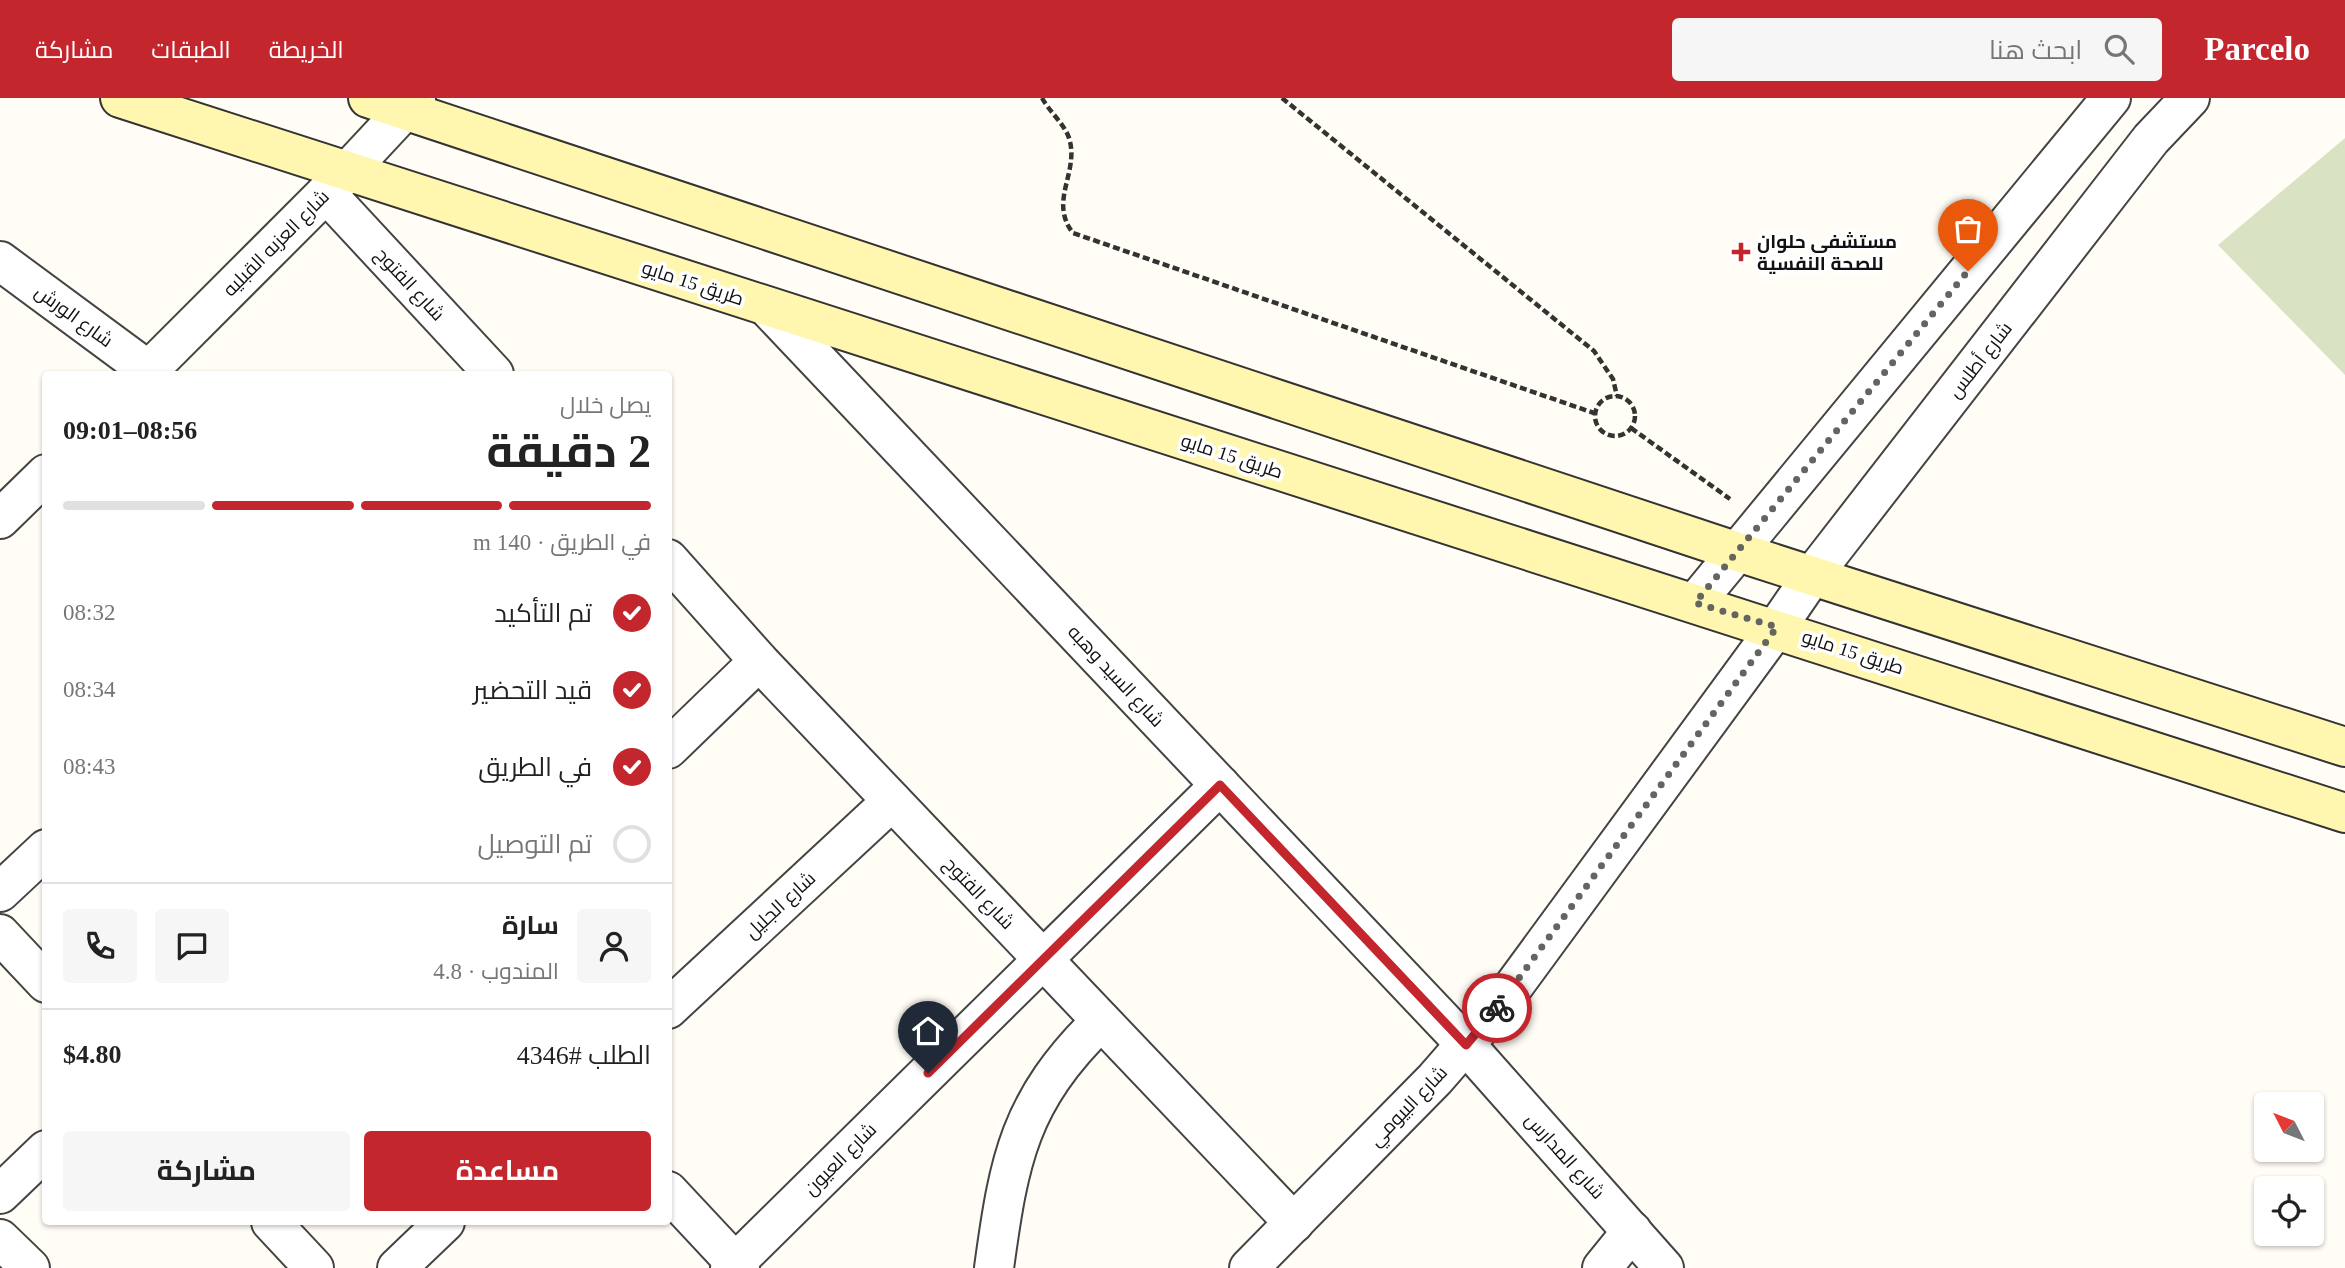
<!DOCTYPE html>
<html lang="ar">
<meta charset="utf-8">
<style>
body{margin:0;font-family:"Times New Roman",Cairo,serif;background:#f6f6f6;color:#222;direction:rtl;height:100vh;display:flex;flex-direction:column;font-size:26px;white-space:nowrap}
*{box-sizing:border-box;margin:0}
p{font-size:23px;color:#767676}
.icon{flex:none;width:38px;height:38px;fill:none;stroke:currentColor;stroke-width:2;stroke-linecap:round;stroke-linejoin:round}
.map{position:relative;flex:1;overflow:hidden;direction:ltr}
.drawer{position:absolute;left:42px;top:273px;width:630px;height:854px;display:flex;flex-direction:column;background:#fff;border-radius:7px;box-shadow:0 2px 5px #0004;direction:rtl}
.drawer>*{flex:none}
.needle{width:46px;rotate:312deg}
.buttons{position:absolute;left:2254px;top:994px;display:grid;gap:14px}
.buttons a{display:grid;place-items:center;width:70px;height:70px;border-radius:7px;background:#fff;box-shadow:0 2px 5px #0004;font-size:35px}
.pin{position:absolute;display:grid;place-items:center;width:60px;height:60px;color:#fff;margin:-72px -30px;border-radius:50% 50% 50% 0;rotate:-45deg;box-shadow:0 0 7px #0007}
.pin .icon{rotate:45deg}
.courier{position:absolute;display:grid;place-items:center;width:70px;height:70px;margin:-35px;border:5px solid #c4262e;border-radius:50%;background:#fff;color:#222;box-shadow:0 2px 9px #0007}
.overview em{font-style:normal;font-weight:700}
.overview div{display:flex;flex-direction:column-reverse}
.overview{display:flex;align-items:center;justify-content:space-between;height:119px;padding:0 21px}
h1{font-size:46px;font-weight:700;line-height:52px}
.bar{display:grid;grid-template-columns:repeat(4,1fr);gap:10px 7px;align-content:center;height:84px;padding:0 21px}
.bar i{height:9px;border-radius:5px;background:#e0e0e0}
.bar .current{background:#c4262e}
.bar p{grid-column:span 4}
.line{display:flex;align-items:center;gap:18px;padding:0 21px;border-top:2px solid #e0e0e0}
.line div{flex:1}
.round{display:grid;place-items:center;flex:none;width:74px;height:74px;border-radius:7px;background:#f6f6f6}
ol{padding:0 21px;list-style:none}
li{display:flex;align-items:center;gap:21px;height:77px}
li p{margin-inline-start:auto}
li .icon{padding:7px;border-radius:50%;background:#c4262e;color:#fff;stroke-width:4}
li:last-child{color:#767676}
li i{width:38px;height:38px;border:4px solid #e0e0e0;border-radius:50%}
.cta{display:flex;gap:14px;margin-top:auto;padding:14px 21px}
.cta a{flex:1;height:80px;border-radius:7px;background:#c4262e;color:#fff;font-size:28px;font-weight:700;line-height:80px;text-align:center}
.cta a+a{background:#f6f6f6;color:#222}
header{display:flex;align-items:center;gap:42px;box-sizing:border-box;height:98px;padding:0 35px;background:#c4262e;color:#fff}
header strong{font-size:33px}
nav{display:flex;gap:38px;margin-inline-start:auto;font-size:24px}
.search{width:490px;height:63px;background:#f6f6f6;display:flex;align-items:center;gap:18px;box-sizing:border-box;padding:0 24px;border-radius:7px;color:#767676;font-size:26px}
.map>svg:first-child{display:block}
.cemetery{fill:#d9e3c4}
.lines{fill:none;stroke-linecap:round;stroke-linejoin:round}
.minor-casing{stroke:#444;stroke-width:42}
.tertiary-casing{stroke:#444;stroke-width:42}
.secondary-casing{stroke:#333;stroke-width:42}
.path{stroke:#333;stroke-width:4.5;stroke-dasharray:7 3.5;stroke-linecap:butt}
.minor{stroke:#fff;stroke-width:38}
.tertiary{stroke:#fff;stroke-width:38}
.secondary{stroke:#fff6b0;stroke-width:38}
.done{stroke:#646461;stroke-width:7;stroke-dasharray:0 12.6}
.route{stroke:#c4262e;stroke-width:9}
.poi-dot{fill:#c4262e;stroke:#fff;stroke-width:2.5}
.labels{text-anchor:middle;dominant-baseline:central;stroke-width:7;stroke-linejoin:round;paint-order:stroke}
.poi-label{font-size:19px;font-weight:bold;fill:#111;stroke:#fff;text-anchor:start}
.street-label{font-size:19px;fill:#111;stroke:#fff}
</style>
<header>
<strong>Parcelo</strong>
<div class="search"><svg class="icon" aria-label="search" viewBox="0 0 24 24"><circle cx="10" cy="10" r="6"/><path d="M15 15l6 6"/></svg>ابحث هنا</div>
<nav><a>الخريطة</a><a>الطبقات</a><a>مشاركة</a></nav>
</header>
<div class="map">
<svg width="2345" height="1170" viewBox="0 0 2345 1170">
<rect width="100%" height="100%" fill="#fffdf5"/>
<polygon class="cemetery" points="2345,40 2345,277 2218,147"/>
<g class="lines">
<g class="minor-casing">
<g id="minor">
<polyline points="326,95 494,276"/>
<polyline points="0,163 149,273"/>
<polyline points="767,209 1466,947 1664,1170"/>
<polyline points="145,276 347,74 416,0"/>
<polyline points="0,421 46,376"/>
<polyline points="668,461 759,563 1294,1125"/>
<polyline points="668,651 759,563"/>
<polyline points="0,794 46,751"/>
<polyline points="0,836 46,885"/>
<polyline points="668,911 892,703"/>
<polyline points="668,1093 740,1170"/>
<polyline points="0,1096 46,1052"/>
<polyline points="271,1124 314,1170"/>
<polyline points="0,1141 30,1170"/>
<polyline points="397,1170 445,1124"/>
<polyline points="730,1170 1220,687"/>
<path d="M994 1170C1009 1061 1019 1003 1101 923"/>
<polyline points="1249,1170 1435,981 1502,904 1777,529"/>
<polyline points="1602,1170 1632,1133"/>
</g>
</g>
<g class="tertiary-casing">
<g id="tertiary">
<polyline points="1695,505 2111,0"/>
<polyline points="1777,529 1812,478 2151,41 2190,0"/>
</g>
</g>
<g class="secondary-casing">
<g id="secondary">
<path d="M120 0C861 242 1605 473 2345 715"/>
<polyline points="368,0 1738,454 2345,649"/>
</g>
</g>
<g class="path">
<path d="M1042 0C1049 13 1065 27 1069 40 1080 74 1048 103 1073 135L1594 315"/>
<polyline points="1282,0 1594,253 1613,281 1617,298"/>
<circle cx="1615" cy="318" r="20"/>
<polyline points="1631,330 1730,401"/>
</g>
<use href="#minor" class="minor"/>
<use href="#tertiary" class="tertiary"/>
<use href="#secondary" class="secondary"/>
</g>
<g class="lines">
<polyline class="done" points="1497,910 1777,529 1695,505 1968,173"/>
<polyline class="route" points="928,975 1220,687 1466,947 1497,910"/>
</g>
<path class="poi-dot" d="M1737.5 143.5h7v7h7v7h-7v7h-7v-7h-7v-7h7z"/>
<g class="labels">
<g class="poi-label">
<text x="1757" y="143">مستشفي حلوان<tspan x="1757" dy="22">للصحة النفسية</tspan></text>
</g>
<g class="street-label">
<text transform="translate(276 145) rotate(-45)">شارع العزبه القبليه</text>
<text transform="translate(693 185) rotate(18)">طريق 15 مايو</text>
<text transform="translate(410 186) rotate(47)">شارع الفتوح</text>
<text transform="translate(74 218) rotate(36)">شارع الورش</text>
<text transform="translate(1980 262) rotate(-52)">شارع أطلس</text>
<text transform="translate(1232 358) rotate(18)">طريق 15 مايو</text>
<text transform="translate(1853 554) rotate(18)">طريق 15 مايو</text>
<text transform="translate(1116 578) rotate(47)">شارع السيد وهبه</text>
<text transform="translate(979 795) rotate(46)">شارع الفتوح</text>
<text transform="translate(780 807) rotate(-43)">شارع الجليل</text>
<text transform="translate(1408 1008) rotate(-46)">شارع البيومي</text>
<text transform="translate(1565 1058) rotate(48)">شارع المدارس</text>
<text transform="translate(840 1061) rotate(-45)">شارع العيون</text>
</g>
</g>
</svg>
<div class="buttons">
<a><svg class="needle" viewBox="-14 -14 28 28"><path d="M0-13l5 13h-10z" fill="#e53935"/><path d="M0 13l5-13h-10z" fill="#767676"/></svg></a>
<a><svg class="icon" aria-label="locate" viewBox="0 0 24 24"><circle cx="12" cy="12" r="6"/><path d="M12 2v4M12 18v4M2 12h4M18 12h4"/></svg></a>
</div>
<div class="pin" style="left:1968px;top:173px;background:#ea580c"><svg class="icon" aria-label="bag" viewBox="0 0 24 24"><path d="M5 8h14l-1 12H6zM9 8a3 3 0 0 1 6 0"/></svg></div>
<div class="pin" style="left:928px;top:975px;background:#1f2937"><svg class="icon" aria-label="home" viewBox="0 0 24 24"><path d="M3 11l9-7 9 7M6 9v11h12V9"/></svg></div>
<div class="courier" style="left:1497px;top:910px"><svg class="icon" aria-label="bike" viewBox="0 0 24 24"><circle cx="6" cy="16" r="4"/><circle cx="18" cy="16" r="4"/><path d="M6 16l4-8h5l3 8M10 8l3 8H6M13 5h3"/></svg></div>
<section class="drawer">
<div class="overview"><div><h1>2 دقيقة</h1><p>يصل خلال</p></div><em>08:56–09:01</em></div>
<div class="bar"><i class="current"></i><i class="current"></i><i class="current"></i><i></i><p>في الطريق · 140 m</p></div>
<ol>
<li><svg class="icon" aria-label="check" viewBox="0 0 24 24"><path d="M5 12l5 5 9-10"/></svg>تم التأكيد<p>08:32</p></li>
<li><svg class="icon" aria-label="check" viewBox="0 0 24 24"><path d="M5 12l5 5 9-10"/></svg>قيد التحضير<p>08:34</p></li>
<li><svg class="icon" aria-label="check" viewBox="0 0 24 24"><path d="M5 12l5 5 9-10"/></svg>في الطريق<p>08:43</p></li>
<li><i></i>تم التوصيل</li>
</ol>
<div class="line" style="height:126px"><a class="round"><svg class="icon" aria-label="person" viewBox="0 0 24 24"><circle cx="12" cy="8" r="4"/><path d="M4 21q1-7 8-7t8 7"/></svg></a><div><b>سارة</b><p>المندوب · 4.8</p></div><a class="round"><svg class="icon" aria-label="chat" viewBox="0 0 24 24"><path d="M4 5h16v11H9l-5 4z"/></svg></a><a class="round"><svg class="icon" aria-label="phone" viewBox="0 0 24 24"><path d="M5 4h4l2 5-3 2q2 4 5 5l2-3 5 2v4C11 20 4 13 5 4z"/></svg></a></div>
<div class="line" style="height:91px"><div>الطلب #4346</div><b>$4.80</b></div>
<div class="cta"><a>مساعدة</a><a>مشاركة</a></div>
</section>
</div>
